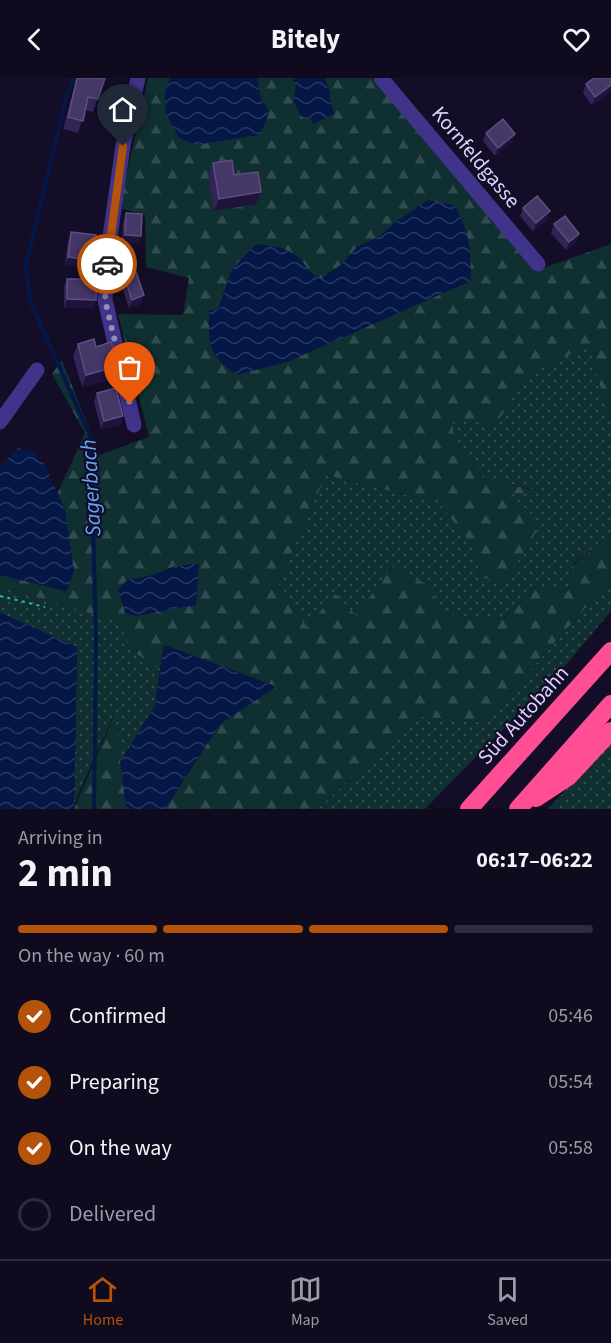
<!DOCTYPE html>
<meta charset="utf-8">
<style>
body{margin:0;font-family:"Source Sans 3",sans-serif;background:#1d182a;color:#f1f3f6;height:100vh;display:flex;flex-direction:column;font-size:22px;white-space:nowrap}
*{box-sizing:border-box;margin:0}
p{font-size:20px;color:#9b9aa4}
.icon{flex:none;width:33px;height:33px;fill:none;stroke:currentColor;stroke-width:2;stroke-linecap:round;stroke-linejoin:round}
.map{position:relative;height:731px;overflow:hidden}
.details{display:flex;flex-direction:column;background:#0f0a1d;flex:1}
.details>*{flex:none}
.pin{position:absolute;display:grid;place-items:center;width:51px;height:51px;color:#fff;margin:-62px -26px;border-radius:50% 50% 50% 0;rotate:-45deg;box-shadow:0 0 6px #0007}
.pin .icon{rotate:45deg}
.courier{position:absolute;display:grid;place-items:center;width:60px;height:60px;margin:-30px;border:4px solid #b45309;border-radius:50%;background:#fff;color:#222;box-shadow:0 2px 8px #0007}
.summary em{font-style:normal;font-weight:700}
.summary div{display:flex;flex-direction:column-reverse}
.summary{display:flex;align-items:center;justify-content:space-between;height:102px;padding:0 18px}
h1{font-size:39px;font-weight:700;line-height:45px}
.bar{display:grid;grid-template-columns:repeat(4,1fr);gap:9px 6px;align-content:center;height:72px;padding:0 18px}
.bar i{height:8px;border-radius:4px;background:#2f2b3b}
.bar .on{background:#b45309}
.bar p{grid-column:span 4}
ol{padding:0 18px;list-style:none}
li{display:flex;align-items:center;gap:18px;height:66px}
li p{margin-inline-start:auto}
li .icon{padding:6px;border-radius:50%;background:#b45309;color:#fff;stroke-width:4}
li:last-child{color:#9b9aa4}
li i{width:33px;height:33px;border:3px solid #2f2b3b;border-radius:50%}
header{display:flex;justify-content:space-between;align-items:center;height:78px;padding:0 18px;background:#0f0a1d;font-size:27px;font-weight:700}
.tabs{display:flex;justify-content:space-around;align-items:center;height:84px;border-top:2px solid #2f2b3b;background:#0f0a1d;font-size:16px;color:#9b9aa4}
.tabs a{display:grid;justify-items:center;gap:3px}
.tabs .on{color:#b45309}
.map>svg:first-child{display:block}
.grass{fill:url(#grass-dots)}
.forest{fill:url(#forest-firs);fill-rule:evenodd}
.water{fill:url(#water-waves)}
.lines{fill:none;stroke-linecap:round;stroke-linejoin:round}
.stream{stroke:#051747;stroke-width:4}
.path{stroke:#24bdc2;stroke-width:2;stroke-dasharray:3 4.5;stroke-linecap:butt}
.minor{stroke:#3f348a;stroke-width:15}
.highway{stroke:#ff4e93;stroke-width:18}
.wall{fill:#332456}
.shaded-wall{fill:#1f133b}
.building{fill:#453768;stroke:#5d4f80;stroke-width:1.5}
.done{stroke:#968eb3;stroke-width:6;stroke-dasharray:0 10.8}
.route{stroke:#b45309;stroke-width:8}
.labels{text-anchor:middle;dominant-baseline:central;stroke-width:4.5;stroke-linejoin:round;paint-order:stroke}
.street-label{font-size:21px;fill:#dcd3ff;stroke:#140d27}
.water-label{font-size:22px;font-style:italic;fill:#61a8ff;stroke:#140d27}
</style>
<header><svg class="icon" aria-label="back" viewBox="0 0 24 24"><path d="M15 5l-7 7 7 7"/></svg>Bitely<svg class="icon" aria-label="heart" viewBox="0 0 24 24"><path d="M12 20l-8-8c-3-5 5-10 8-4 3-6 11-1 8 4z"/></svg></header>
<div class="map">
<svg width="611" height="731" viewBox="0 0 611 731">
<defs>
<pattern id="grass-dots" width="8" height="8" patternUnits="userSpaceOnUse" patternTransform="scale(1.5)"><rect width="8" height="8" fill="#0f2f31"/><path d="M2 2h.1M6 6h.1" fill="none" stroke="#314c50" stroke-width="1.8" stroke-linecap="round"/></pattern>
<pattern id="forest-firs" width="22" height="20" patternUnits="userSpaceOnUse" patternTransform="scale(1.5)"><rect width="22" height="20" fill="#0f2f31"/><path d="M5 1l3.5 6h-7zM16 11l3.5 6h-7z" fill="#314c50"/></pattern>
<pattern id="water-waves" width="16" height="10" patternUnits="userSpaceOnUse" patternTransform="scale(1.5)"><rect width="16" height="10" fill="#051747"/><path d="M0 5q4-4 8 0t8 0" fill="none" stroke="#293863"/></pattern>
</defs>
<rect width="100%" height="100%" fill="#140d27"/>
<g class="grass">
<polygon points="589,267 611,346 611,456 572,487 568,513 535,508 503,541 443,536 426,506 357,538 307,550 278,506 325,397 439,425 475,471 480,499 510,416 541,413 484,401 454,364 452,340 496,347 528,295"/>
<polygon points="611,501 611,533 566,587 425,731 318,731 415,638 484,644"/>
<polygon points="0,508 120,544 130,572 160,591 155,628 120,684 114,636 74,726 77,569 0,535"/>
<polygon points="611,663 611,731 548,731"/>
</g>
<g class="forest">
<path d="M148 0H170L165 16 269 35 260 18 257 0H296L293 3 330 16 325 0H372L535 193 611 166V346L589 268 528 295 496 347 452 341 454 364 484 401 544 414 511 416 541 446 504 505 480 499 475 471 439 425 326 397 278 506 307 549 335 516 357 538 391 488 426 506 443 536 503 541 535 508 568 513 572 488 611 456V501L484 644 415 638 318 731H165L220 646 275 608 164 567 160 591 130 572 119 544 0 508V497L66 513 65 432 57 416 85 355 52 296 62 282 99 377 149 359 118 236 183 237 189 200 146 189 145 137 119 130ZM397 143 236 297C207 274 209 268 210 232H218L232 191 301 182 309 196 321 201 342 186 357 169 379 159ZM177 487 125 535 128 501 148 500Z"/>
<polygon points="115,635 126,728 132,731 74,731"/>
</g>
<g class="water">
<polygon points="170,0 257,0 260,18 269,35 260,57 195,67 179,60 166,36 165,16"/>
<polygon points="296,0 325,0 334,36 313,46 310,41 301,39 294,24"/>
<path d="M428 122 454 127C470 155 471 171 471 203L287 284 236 297C207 274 209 268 209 232H219L232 191 256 166C272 168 289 169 301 182 309 191 309 196 321 201L342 186 357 169 379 159 397 143Z"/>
<polygon points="18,370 34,374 45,387 65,432 74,493 67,513 0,497 0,389"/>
<path d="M199 485 196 527 137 538 125 535 118 511 128 501C155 500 172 487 199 485Z"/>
<polygon points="0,535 77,569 74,731 0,731"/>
<polygon points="164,567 276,609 220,646 165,731 132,731 126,728 120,684 155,628"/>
</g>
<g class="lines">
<polyline class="stream" points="74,0 66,20 26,187 30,223 91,360 96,564 94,731"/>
<polyline class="path" points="0,518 45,529"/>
<g class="minor">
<polyline points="381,0 538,186"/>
<polyline points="0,344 37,292"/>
<polyline points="134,347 105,222 108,173 123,68 138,0"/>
</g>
<g class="highway">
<polyline points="536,720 568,699 611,653"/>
<polyline points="469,731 611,573"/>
<polyline points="518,731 611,626"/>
</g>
</g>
<g class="wall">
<polygon points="77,0 105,0 93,34 85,32 78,55 63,51"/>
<polygon points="611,0 611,13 592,27 583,15 586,6"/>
<polygon points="486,55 512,64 495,78 483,63"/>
<polygon points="213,85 261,114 256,126 214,133 208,97"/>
<polygon points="523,130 547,142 533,154 520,138"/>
<polygon points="126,135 141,158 138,166 122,165 123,144"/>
<polygon points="554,146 579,156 576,164 566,172 551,155"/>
<polygon points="71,154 94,182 90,190 65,187 68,163"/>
<polygon points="124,198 141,226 129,230 121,206"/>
<polygon points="67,201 96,222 93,230 64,230 64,209"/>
<polygon points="78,266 96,269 118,288 113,301 82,309 73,278"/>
<polygon points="97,315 123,338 120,347 101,351 94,324"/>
</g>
<g class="shaded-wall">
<polygon points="611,7 611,13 592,27 595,19"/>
<polygon points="515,56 512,64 495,78 498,70"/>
<polygon points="261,114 256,126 214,133 219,121"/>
<polygon points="550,133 547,142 533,154 536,145"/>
<polygon points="579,156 576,164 566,172 569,164"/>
<polygon points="125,157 141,158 138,166 122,165"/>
<polygon points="68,179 94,182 90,190 65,187"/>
<polygon points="144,217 141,226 129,230 132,222"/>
<polygon points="67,221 96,222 93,230 64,230"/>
<polygon points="118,288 113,301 82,309 86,297"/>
<polygon points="123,338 120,347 101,351 104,343"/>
</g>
<g class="building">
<polygon points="77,0 105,0 98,21 88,19 83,43 68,39"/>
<polygon points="594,0 611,0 611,7 595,19 586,6"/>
<polygon points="503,41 515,56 498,70 486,55"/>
<polygon points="232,82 234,97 258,94 261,114 219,121 213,85"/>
<polygon points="537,118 550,133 536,145 523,130"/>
<polygon points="126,135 142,136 141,158 125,157"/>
<polygon points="565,138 579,156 569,164 554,146"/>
<polygon points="71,154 96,157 94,182 68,179"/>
<polygon points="136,194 144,217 132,222 124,198"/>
<polygon points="67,201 97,201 96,222 67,221"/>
<polygon points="94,261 96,269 111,264 118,288 86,297 78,266"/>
<polygon points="116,310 123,338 104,343 97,315"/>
</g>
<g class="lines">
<polyline class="done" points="107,186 105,222 130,326"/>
<polyline class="route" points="107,186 123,68"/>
</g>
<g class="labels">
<g class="street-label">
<text transform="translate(476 79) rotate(50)">Kornfeldgasse</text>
<text transform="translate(523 637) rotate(-48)">Süd Autobahn</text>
</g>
<g class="water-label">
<text transform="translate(91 410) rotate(-93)">Sagerbach</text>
</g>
</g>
</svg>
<div class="pin" style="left:130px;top:326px;background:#ea580c"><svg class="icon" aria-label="bag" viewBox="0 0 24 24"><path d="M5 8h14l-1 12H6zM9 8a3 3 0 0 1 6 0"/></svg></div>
<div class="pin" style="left:123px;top:68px;background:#1f2937"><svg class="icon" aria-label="home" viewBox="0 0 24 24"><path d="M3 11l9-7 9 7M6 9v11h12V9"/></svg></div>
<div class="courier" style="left:107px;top:186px"><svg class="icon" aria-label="car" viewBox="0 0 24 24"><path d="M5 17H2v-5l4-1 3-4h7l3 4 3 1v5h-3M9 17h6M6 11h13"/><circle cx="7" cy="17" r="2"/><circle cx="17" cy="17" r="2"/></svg></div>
</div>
<section class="details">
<div class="summary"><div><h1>2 min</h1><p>Arriving in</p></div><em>06:17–06:22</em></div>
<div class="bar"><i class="on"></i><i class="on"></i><i class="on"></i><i></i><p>On the way · 60 m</p></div>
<ol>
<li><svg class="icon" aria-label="check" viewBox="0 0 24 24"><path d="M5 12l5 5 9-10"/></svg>Confirmed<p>05:46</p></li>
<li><svg class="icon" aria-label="check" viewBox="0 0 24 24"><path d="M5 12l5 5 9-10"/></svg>Preparing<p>05:54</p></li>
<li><svg class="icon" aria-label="check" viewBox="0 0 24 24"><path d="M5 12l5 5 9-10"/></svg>On the way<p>05:58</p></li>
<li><i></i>Delivered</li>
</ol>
</section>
<nav class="tabs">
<a class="on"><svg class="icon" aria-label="home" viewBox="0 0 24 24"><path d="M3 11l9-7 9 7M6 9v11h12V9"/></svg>Home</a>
<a><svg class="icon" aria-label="map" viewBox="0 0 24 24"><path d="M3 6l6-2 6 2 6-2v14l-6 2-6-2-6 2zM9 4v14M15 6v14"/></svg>Map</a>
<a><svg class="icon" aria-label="saved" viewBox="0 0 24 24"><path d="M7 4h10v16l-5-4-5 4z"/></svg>Saved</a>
</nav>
